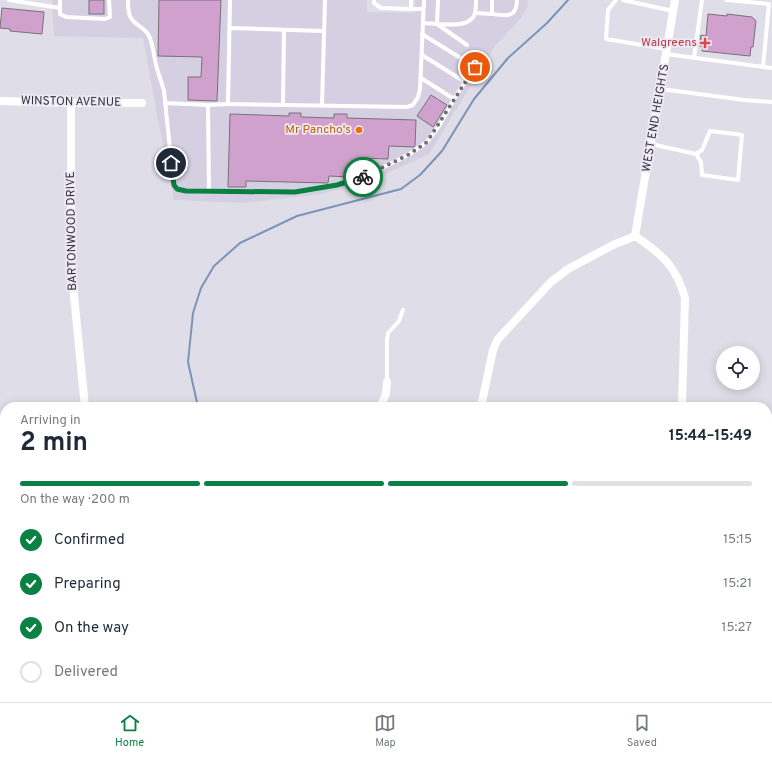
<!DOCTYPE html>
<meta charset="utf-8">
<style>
body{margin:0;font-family:Overpass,sans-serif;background:#f2f2f3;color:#1f2937;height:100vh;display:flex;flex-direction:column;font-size:15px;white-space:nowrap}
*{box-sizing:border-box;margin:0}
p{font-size:13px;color:#747a83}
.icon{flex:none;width:22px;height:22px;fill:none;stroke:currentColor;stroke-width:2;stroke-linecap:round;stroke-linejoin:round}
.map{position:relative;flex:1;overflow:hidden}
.details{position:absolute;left:0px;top:402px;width:772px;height:300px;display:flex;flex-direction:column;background:#fff;border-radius:16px 16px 0 0;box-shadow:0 2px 10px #0003}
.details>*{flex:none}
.controls{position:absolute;left:716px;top:346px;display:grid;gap:8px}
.controls a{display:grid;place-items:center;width:44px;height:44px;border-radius:50%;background:#fff;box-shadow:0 2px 10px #0003;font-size:20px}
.pin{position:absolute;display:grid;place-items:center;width:34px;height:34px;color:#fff;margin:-17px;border:2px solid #fff;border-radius:50%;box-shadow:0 1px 4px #0007}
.courier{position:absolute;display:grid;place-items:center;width:40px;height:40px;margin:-20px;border:3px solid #0b8043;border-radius:50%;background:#fff;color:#222;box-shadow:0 1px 5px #0007}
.overview em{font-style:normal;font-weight:700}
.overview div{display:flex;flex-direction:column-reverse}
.overview{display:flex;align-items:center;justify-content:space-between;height:68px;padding:0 20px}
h1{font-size:26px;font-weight:700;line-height:30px}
.bar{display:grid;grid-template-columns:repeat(4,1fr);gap:6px 4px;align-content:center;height:48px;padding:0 20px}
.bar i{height:5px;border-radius:3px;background:#e0e1e3}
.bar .active{background:#0b8043}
.bar p{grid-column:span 4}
ol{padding:0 20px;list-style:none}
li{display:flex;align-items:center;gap:12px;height:44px}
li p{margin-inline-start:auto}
li .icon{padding:4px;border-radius:50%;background:#0b8043;color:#fff;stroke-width:4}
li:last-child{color:#747a83}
li i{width:22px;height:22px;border:2px solid #e0e1e3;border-radius:50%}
.tabs{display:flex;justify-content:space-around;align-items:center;height:56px;border-top:1px solid #e0e1e3;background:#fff;font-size:11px;color:#747a83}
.tabs a{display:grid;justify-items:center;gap:2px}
.tabs .active{color:#0b8043}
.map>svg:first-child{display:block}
.built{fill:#d5d0e1}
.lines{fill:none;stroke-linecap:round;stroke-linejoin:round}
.stream{stroke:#7b94b7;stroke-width:2}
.building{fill:#d0a1cc;stroke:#797178}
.service{stroke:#fff;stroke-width:4}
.minor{stroke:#fff;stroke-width:8}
.rail{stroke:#4f4e53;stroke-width:2;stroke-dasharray:6 3;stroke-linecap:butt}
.done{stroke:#706f75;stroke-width:4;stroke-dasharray:0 7.2}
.route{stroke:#0b8043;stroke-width:5}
.health-dot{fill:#e0444e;stroke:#edeaf5;stroke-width:1.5}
.food-dot{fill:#e8710a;stroke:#edeaf5;stroke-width:1.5}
.labels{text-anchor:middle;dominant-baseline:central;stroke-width:3.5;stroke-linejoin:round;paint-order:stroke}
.health-label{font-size:12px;fill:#be3a42;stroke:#edeaf5;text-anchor:end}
.street-label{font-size:12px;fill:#353438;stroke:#edeaf5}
.food-label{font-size:12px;fill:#c56008;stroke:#edeaf5;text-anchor:end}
</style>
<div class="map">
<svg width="772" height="702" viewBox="0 0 772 702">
<rect width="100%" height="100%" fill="#dfdde7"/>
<polygon class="built" points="52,0 367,0 367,12 415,13 415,0 528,0 528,6 521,18 495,46 429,154 368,182 321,194 242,203 174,200 157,114 143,38 54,36"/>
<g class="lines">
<g class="stream">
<polyline points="198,407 188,362 193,313 201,288 214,266 240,243 297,216 401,189 420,175 442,151 474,99 508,58 547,23 568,0"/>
<polyline points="223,702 227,697"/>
</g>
</g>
<g class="building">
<rect x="89" y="0" width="15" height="14"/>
<polygon points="159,0 221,0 217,101 188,100 188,77 201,77 202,57 158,56"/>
<polygon points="2,8 44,12 42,34 10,31 10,29 0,28"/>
<polygon points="708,14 727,16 727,14 752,17 756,21 753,47 751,47 750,56 702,51 703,46 699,46 701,35 706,36"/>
<polygon points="431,95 447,105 433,127 417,116"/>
<polygon points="289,113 301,113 301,117 334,118 334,114 347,114 347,118 416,120 415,146 414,147 389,146 388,159 362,158 362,174 351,177 329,176 328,183 246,181 246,187 228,187 230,114 289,116"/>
</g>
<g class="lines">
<g class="service">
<polyline points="9,0 60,8"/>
<polyline points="60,0 60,14 66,17 105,19 110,17 109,0"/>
<path d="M128 0C128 5 128 11 130 16 133 25 145 27 149 36 153 44 153 52 155 60 157 71 161 80 164 91L173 178 174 185 177 189 186 191 209 192 208 105 165 103"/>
<polyline points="230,0 228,104 407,107 413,105 418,97 420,89 424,0"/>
<polyline points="374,0 374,3 381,8 411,9 411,0"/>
<path d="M438 0 437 24C449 24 471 28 475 13 476 9 476 4 476 0"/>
<path d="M492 0V14C506 16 517 18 517 0"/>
<polyline points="616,0 608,10 606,39 667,49"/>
<polyline points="623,0 673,11"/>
<polyline points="726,0 769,4 763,67"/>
<polyline points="411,9 423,9"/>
<polyline points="475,13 492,14"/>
<polyline points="423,23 437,24 467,45"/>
<polyline points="230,28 324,31"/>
<polyline points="422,34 475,67 465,82"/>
<polyline points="666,54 772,68"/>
<polyline points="694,58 702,0"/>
<polyline points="421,78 454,99 465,82 422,55"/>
<polyline points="661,89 744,100 772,102"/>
<polyline points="283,104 284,30"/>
<polyline points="208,105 228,104"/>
<polyline points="322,105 325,0"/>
<polyline points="651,144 696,154 701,162 702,175 738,180 742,135 710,131 702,150 696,154"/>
<polyline points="209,192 295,192 337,185 366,176 408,155 427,142 439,126 454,99"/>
<polyline points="387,382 387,340 388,333 399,321 403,310"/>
</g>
<g class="minor">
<polyline points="0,101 71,103 142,103"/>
<polyline points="71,103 71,265 85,407"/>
<polyline points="635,236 675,0"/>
<polyline points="380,407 386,394 387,382"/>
<path d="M481 407 493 350 498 339 551 282 568 269 613 245 635 236C662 254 676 266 685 298L682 407"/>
<polyline points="0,680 5,677"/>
<polyline points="355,697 355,702"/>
</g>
<g class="rail">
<polyline points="767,677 772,675"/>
<polyline points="716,702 726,697"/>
</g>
</g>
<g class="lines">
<polyline class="done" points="363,177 408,155 427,142 475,67"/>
<polyline class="route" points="171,163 173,178 174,185 177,189 186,191 295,192 337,185 363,177"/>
</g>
<path class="health-dot" d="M703 37h4v4h4v4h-4v4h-4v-4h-4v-4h4z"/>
<circle class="food-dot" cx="359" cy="130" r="4"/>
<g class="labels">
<g class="health-label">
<text x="697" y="43">Walgreens</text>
</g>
<g class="street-label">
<text transform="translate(71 102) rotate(1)">WINSTON AVENUE</text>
<text transform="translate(656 118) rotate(-80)">WEST END HEIGHTS</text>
<text transform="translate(72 231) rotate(-91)">BARTONWOOD DRIVE</text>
</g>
<g class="food-label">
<text x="351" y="130">Mr Pancho's</text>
</g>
</g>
</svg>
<div class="controls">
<a><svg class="icon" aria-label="locate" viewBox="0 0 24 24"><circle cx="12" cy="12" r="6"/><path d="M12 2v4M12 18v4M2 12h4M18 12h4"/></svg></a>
</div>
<div class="pin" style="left:475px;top:67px;background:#ea580c"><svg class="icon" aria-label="bag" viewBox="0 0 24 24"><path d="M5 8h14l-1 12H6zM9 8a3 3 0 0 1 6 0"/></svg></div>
<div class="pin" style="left:171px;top:163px;background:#1f2937"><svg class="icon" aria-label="home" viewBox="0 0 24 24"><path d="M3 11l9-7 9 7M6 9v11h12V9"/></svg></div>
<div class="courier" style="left:363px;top:177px"><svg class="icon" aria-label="bike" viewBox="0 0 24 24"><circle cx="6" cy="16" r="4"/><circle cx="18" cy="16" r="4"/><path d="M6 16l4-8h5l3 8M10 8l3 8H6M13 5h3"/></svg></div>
<section class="details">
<div class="overview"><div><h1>2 min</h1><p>Arriving in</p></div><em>15:44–15:49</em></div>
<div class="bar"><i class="active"></i><i class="active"></i><i class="active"></i><i></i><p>On the way · 200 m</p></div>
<ol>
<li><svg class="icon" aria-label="check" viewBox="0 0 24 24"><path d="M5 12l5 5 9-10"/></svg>Confirmed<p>15:15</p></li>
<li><svg class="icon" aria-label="check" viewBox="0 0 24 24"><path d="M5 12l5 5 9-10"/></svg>Preparing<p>15:21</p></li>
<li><svg class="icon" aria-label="check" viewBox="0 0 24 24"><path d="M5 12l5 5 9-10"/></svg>On the way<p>15:27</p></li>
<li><i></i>Delivered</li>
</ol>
</section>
</div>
<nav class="tabs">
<a class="active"><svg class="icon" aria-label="home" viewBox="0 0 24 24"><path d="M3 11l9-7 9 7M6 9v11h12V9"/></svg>Home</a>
<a><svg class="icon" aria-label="map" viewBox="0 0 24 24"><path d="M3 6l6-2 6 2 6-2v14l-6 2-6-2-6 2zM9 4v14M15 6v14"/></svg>Map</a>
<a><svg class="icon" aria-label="saved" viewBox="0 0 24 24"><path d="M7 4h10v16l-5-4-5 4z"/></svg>Saved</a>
</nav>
